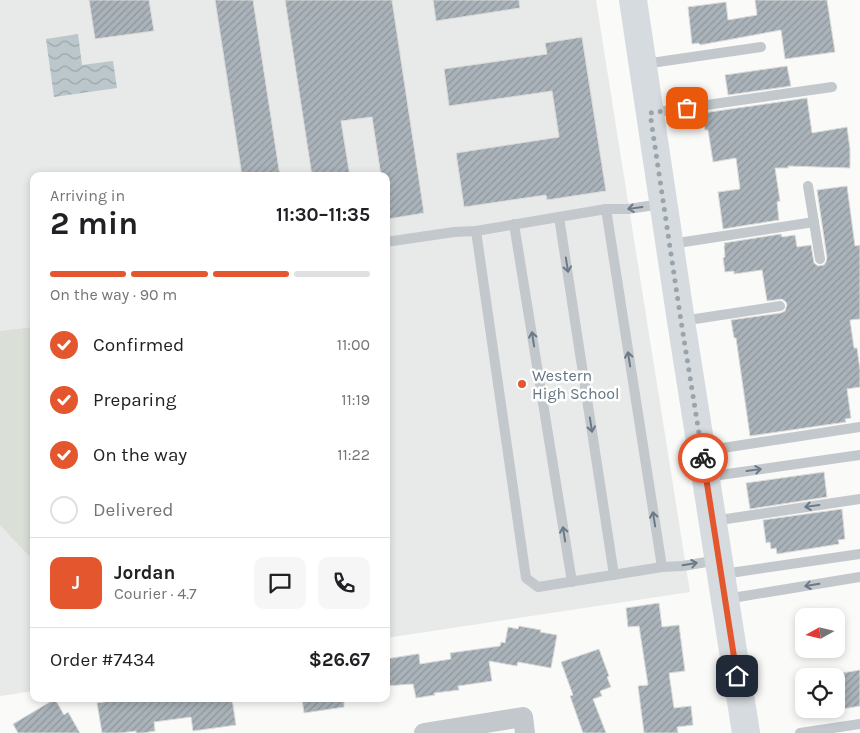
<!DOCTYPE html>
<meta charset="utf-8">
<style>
body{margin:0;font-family:Karla,sans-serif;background:#f6f6f6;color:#202124;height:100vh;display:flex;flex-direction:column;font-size:19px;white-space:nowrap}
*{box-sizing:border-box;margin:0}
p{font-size:16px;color:#757577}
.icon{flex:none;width:28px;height:28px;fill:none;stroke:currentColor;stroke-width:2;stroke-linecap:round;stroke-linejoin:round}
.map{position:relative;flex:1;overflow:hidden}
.drawer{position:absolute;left:30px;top:172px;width:360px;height:530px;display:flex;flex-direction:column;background:#fff;border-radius:10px;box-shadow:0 2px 8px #0003}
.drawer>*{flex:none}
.needle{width:32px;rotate:262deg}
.fabs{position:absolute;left:795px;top:608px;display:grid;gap:10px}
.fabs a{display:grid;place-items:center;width:50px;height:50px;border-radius:10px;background:#fff;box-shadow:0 2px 8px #0003;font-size:25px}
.pin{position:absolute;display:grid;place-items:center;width:42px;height:42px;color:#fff;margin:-21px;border-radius:10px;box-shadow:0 2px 8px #0006}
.courier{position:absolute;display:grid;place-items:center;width:50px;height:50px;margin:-25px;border:4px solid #e4572e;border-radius:50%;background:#fff;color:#222;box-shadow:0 1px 6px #0007}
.overview em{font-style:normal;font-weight:700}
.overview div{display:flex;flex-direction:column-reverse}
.overview{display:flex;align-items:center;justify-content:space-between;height:85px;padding:0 20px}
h1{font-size:32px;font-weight:700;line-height:38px}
.bar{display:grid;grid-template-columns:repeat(4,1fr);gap:8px 5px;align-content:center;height:60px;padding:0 20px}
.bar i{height:6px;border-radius:4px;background:#e0e0e0}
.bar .active{background:#e4572e}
.bar p{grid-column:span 4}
.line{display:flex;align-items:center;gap:12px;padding:0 20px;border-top:1px solid #e0e0e0}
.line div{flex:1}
.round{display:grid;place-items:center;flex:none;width:52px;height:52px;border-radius:10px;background:#f6f6f6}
ol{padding:0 20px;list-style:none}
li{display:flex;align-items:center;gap:15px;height:55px}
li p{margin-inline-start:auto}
li .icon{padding:5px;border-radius:50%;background:#e4572e;color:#fff;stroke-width:4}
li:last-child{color:#757577}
li i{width:28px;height:28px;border:2px solid #e0e0e0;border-radius:50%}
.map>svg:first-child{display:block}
.built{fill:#e8e9e9}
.grass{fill:#dadfd7}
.water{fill:url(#water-waves)}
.building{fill:url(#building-hatch);stroke:#dcdcda}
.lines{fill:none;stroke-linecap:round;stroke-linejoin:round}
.lane{stroke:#c3c8cc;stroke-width:10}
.street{stroke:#c3c8cc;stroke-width:20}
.secondary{stroke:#d6dbdf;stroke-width:28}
.oneway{stroke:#6a7a87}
.done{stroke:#99a4ac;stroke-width:5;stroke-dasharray:0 9}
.route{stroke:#e4572e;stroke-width:6}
.poi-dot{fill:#e4572e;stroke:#fff;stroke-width:2}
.labels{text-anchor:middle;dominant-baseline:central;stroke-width:5;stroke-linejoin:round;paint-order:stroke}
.poi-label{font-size:16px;fill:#657683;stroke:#fff;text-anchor:start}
</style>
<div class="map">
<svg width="860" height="733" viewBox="0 0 860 733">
<defs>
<pattern id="water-waves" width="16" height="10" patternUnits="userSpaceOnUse" patternTransform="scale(1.25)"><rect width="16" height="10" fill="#bbc7cb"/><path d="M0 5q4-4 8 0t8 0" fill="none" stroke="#9ca6aa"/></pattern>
<pattern id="building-hatch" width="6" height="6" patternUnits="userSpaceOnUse" patternTransform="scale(1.25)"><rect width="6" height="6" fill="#aab3b9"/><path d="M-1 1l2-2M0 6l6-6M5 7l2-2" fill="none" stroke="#8e969c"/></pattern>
</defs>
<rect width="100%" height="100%" fill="#fafaf8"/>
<polygon class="built" points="0,0 596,0 690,592 386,638 386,176 34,176 34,691 0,696"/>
<polygon class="grass" points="34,327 34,561 0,525 0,331"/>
<polygon class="water" points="78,34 82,65 113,61 117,88 54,97 46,39"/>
<g class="building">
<polygon points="89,0 149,0 154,31 95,39"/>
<polygon points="215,0 253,0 280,176 242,176"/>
<polygon points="285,0 392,0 424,213 388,219 386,210 386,176 381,176 372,117 341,121 350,176 312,176"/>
<polygon points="433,0 519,0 520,8 436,21"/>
<polygon points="755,0 827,0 835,52 785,59 781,30 700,45 699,43 692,44 688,7 726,2 728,20 757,15"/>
<polygon points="582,37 606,191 547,200 546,195 464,207 456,153 559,137 552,91 449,106 444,69 547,54 545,43"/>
<polygon points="787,66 791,86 728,95 725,75"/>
<polygon points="807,98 812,133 847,127 850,149 850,168 788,166 788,168 775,168 780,201 777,202 779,220 723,229 718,192 740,189 736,158 713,162 708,130 705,130 703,113"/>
<polygon points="847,186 855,246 860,245 860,319 850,320 854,348 857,348 860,370 860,387 847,389 851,418 845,419 846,422 750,436 736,338 734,338 731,320 781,313 785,311 787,305 786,302 782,299 767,301 762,270 734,274 734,271 725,272 723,258 725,257 724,246 725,245 724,243 781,234 782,237 795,235 797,247 811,245 814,263 818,266 824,265 826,262 827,258 817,190"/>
<polygon points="824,472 827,497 750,509 746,483"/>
<polygon points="842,509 845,539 838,540 839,544 777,554 776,548 771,549 770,542 766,543 763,520"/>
<polygon points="659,603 662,627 679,625 685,671 669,673 674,708 691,706 693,725 677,727 678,733 644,733 638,686 648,685 639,626 628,627 626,608"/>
<polygon points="519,626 541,630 540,632 557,635 551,668 518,662 517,666 489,661 492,681 458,686 459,690 434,693 435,695 416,698 413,684 386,686 386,659 417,654 419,654 420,664 451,659 450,653 500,646 501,642 505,643 508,627 518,629"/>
<polygon points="599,649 609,676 607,677 611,687 600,691 602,696 593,699 606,733 583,733 570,696 573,695 561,662"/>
<polygon points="860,670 860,706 836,710 836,674"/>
<polygon points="55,699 64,715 68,712 80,733 18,733 13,724"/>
<polygon points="124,699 232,699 236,725 193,731 191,717 154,722 155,731 143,733 136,733 136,731 120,733 102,733 97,703"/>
<polygon points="302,699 344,699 344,707 304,713"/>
</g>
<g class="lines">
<g class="lane">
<polyline points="644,64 761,47"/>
<polyline points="651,113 832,87"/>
<polyline points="808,186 820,259"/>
<polyline points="662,204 628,209 606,209 476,231 526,578 538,587 662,567 683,566 718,560"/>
<polyline points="606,209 662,567"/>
<polyline points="559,217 614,575"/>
<polyline points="514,224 572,582"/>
<polyline points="386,242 454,232 476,231"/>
<polyline points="671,244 814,222"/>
<polyline points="682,321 780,306"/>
<polyline points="703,451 860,427"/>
<polyline points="706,477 860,455"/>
<polyline points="713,521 860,499"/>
<polyline points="723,574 860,554"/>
<polyline points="726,599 860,577"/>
<polyline points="800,733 860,724"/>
</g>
<polyline class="street" points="424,733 523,717 525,733"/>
<polyline class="secondary" points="633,0 681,321 746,733"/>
</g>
<defs><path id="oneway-shaft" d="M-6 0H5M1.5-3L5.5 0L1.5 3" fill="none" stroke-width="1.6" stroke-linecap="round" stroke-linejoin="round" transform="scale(1.25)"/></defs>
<g class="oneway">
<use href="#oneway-shaft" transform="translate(635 208) rotate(172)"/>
<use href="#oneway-shaft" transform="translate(567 265) rotate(81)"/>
<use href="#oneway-shaft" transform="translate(533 339) rotate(-99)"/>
<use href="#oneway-shaft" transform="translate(629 359) rotate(-99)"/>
<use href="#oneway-shaft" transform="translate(591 425) rotate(81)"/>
<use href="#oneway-shaft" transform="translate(754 470) rotate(-8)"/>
<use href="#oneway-shaft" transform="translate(812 506) rotate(172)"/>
<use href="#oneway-shaft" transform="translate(654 519) rotate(-99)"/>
<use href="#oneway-shaft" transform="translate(564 534) rotate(-99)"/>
<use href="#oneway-shaft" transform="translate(690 564) rotate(-9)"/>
<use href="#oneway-shaft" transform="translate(812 585) rotate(171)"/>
</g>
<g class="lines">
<polyline class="done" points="687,108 650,113 681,321 703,458"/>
<polyline class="route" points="703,458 737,676"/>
</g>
<circle class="poi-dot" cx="522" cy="384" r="5"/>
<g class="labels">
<g class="poi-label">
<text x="532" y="375">Western<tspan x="532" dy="18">High School</tspan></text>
</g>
</g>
</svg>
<div class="fabs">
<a><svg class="needle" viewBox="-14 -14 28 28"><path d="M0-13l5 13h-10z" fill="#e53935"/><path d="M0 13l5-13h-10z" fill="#757577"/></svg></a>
<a><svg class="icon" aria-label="locate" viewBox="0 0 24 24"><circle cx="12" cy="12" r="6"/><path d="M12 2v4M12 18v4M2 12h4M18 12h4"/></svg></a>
</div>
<div class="pin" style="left:687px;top:108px;background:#ea580c"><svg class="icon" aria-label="bag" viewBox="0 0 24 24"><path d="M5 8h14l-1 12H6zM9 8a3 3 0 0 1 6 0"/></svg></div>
<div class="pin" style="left:737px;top:676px;background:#1f2937"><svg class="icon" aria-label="home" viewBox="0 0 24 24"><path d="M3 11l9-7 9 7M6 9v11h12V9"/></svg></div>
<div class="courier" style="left:703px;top:458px"><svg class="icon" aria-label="bike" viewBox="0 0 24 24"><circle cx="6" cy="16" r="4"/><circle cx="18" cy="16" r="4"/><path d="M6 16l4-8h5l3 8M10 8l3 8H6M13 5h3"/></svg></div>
<section class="drawer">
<div class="overview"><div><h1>2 min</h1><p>Arriving in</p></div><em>11:30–11:35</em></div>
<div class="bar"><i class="active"></i><i class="active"></i><i class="active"></i><i></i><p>On the way · 90 m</p></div>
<ol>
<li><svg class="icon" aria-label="check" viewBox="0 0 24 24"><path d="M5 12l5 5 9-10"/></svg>Confirmed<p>11:00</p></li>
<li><svg class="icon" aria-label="check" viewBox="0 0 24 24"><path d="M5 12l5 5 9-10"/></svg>Preparing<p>11:19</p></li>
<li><svg class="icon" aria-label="check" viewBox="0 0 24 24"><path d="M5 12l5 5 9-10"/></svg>On the way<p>11:22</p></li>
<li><i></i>Delivered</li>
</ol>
<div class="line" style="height:90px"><b class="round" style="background:#e4572e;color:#fff">J</b><div><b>Jordan</b><p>Courier · 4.7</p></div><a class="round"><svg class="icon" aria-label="chat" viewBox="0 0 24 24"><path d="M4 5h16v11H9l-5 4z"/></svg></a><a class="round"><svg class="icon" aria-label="phone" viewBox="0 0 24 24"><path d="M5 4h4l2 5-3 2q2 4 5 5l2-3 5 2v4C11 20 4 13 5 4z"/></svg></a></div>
<div class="line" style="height:65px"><div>Order #7434</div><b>$26.67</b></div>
</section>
</div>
